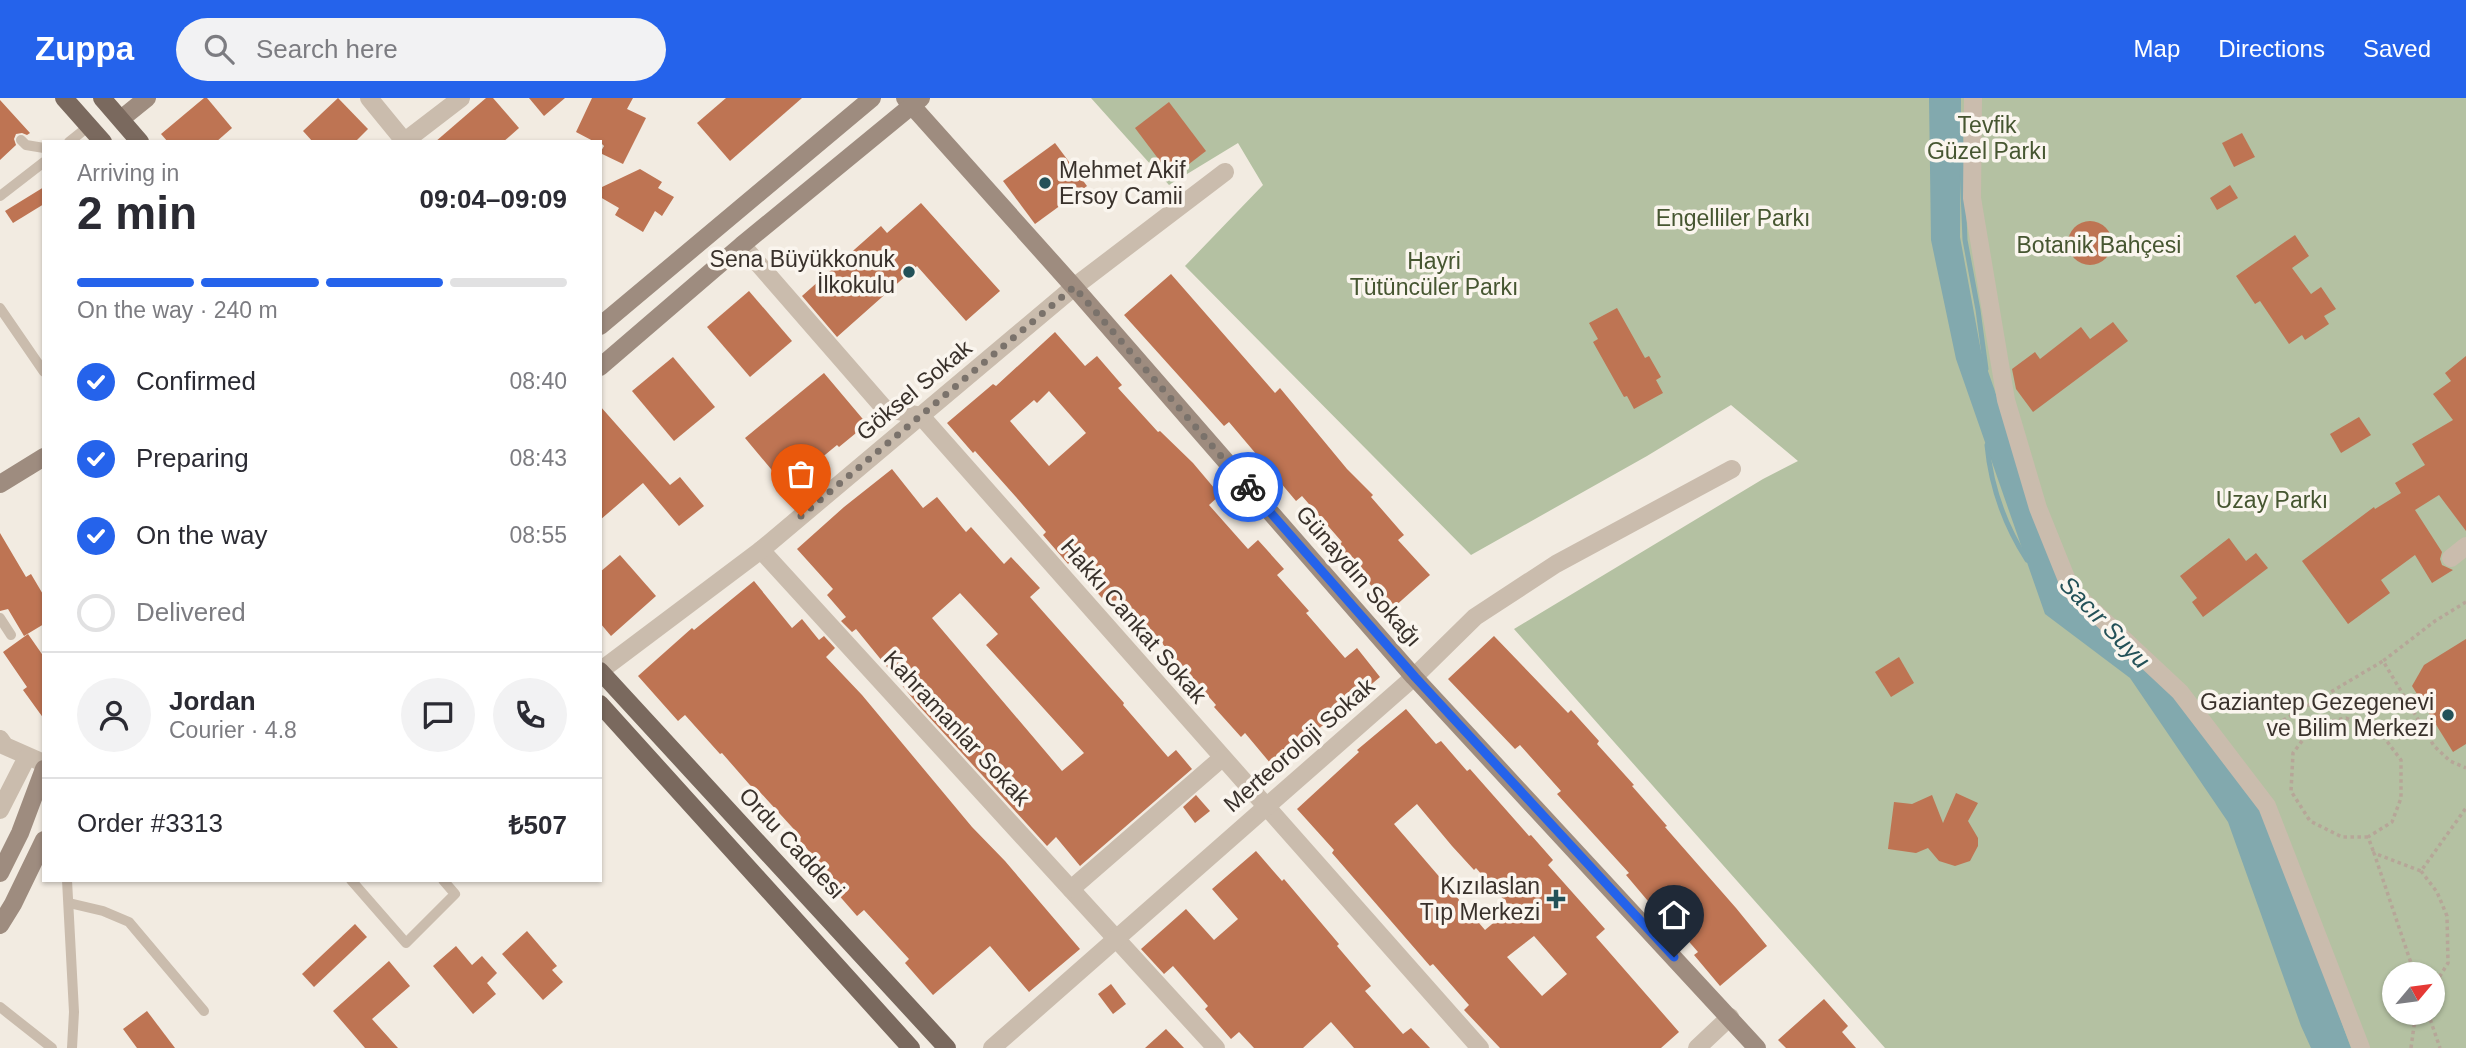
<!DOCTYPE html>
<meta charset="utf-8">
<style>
body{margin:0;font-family:Arial,sans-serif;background:#f2f2f3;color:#2b2b33;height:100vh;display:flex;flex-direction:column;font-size:26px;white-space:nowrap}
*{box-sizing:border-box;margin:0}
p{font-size:23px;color:#7c7c81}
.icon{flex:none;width:38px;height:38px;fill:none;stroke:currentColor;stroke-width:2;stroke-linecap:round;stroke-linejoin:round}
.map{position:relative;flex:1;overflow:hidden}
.side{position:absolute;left:42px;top:42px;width:560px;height:742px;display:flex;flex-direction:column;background:#fff;border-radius:0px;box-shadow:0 2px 5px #0004}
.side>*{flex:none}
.needle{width:46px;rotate:61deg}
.buttons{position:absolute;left:2382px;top:864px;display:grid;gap:14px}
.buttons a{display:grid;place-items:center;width:63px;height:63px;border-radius:50%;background:#fff;box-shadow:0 2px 5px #0004;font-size:35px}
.pin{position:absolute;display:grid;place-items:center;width:60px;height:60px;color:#fff;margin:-72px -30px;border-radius:50% 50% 50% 0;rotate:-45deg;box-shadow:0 0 7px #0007}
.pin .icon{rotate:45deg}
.courier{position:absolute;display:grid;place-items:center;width:70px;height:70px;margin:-35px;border:5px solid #2563eb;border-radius:50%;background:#fff;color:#222;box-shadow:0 2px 9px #0007}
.overview em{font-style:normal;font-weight:600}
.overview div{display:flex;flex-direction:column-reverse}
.overview{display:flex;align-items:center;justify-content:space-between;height:119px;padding:0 35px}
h1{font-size:46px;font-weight:600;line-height:52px}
.bar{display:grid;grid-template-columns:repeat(4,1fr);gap:10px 7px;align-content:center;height:84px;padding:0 35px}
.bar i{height:9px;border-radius:5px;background:#e1e1e2}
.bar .active{background:#2563eb}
.bar p{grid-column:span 4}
.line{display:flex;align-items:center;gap:18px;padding:0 35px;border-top:2px solid #e1e1e2}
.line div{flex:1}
.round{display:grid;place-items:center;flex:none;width:74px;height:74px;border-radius:37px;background:#f2f2f3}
ol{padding:0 35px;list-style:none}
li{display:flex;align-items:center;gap:21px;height:77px}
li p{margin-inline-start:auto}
li .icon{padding:7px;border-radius:50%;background:#2563eb;color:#fff;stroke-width:4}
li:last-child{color:#7c7c81}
li i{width:38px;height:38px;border:4px solid #e1e1e2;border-radius:50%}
header{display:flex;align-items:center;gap:42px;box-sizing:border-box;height:98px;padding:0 35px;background:#2563eb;color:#fff}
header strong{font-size:33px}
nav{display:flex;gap:38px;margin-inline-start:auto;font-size:24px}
.search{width:490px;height:63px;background:#f2f2f3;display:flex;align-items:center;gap:18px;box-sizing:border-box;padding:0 24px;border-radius:38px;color:#7c7c81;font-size:26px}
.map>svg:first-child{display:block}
.green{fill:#b4c1a2;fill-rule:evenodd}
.water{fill:#82a9ae}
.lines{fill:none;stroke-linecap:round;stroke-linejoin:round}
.stream{stroke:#82a9ae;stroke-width:5}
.building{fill:#be7453;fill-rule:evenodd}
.path{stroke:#b6a698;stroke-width:3.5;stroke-dasharray:3.5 3.5;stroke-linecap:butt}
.lane{stroke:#cabcad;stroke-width:10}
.street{stroke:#cabcad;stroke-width:18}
.secondary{stroke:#9e8c7f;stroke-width:18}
.primary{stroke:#7a695e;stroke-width:18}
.done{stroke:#7a726b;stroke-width:7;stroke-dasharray:0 12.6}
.route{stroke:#2563eb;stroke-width:9}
.poi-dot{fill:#235158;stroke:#faf5ee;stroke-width:2.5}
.labels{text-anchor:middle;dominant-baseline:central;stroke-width:7;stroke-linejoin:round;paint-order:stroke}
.park-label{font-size:23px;fill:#465631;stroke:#faf5ee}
.poi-label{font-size:23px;fill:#39312b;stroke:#faf5ee;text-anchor:end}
.street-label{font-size:23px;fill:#39312b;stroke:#faf5ee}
.water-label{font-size:24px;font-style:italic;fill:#235158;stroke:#faf5ee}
</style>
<header>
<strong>Zuppa</strong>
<div class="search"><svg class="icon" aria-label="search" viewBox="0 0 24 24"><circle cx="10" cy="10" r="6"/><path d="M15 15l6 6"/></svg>Search here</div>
<nav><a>Map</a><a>Directions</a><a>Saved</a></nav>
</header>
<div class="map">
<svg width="2466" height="950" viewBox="0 0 2466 950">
<rect width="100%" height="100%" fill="#f2ebe1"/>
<path class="green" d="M1091 0H2466V950H1885L1514 531 1763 381 1798 363 1731 307 1647 358 1471 457 1185 168 1263 87 1238 45 1169 87ZM2394 877H2432V915H2394Z"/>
<polygon class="water" points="1929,0 1961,0 1960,139 1981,253 2066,498 2153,566 2264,711 2351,950 2311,950 2301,928 2228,724 2130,580 2045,516 1956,261 1931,142"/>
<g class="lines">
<g class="stream">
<polyline points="1960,20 1965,142 1978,212 1986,271"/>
<path d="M1987 347C1991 390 2004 426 2027 462"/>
</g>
</g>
<g class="building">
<polygon points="204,0 207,0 232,30 216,44 168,44 161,36"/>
<polygon points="338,0 368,31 355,44 313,44 303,33"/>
<polygon points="486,0 493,0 519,30 503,44 435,44"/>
<polygon points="529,0 565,0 544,18"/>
<polygon points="592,0 633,0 627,11 646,20 623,66 600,55 604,48 600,44 595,44 576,34"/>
<polygon points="726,0 802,0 730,63 697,25"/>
<polygon points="0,2 30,35 27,37 22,35 16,36 14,41 16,47 0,62"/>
<polygon points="1169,4 1206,53 1172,79 1135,30"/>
<polygon points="2242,35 2255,59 2234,69 2222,45"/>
<polygon points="1055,45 1087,88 1035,126 1003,83"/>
<polygon points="640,71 662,84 658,90 674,99 662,118 655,113 643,134 615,117 619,110 600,99 602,89"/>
<polygon points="2230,87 2238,100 2217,112 2210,100"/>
<polygon points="44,89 44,106 13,125 5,113"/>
<polygon points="921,105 1000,193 966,223 917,168 837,239 802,198 881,128 887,135"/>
<circle cx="2090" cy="145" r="22"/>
<polygon points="2295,137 2309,158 2292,170 2311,196 2321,189 2336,211 2324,218 2329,226 2305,242 2302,237 2289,246 2260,203 2255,206 2236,178"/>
<polygon points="1171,176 1275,295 1280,290 1347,371 1373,397 1371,399 1404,437 1398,442 1430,477 1393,510 1335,450 1342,444 1302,398 1296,403 1229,324 1224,328 1124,217"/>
<polygon points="749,193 792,243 750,279 707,229"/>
<polygon points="1617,210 1645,260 1649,258 1661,279 1656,282 1663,295 1634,311 1627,298 1624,299 1593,244 1598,241 1589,225"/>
<polygon points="2113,224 2128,243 2033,314 2016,291 2012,271 2035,254 2040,261 2081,229 2090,241"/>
<path d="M1055 234 1085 268 1097 258 1122 287 1118 290 1158 334 1160 333 1193 365 1220 397 1209 407 1248 451 1258 442 1284 471 1277 477 1309 513 1306 515 1345 560 1357 550 1380 579 1316 633 1318 636 1276 672 1245 635 1241 639 1214 609 1216 607 1147 528 1140 535 1105 496 1102 500 1070 464 1068 466 1043 437 1046 434 1016 399 975 353 973 355 947 325 993 286 996 288ZM1049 293 1086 335 1049 368 1010 323 1034 302 1037 305Z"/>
<polygon points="2466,258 2466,433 2439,397 2415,412 2442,454 2440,461 2442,467 2453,472 2432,485 2415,457 2381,482 2390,495 2348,526 2302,463 2374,409 2375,411 2401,395 2395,385 2425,367 2412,346 2453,322 2433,296 2451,283 2445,275"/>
<polygon points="673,259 715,309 674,343 632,293"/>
<polygon points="824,275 867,326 839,349 837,347 786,389 745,340"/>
<polygon points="600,308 670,387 680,379 704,408 679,428 643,385 600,422"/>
<polygon points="2359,319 2371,337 2341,355 2330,336"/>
<path d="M892 371 923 410 937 399 966 434 971 429 1004 466 1011 459 1040 490 1030 499 1124 605 1123 607 1168 659 1176 652 1192 671 1080 768 1056 739 1047 748 918 607 856 531 852 534 841 523 846 519 827 497 833 491 797 451 844 409ZM960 495 998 536 986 547 1084 655 1062 673 932 520Z"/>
<polygon points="0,435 26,479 31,476 44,498 44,526 24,538 8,511 0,513"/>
<polygon points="2229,440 2246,463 2256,455 2268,470 2203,519 2192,504 2197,500 2180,478"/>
<polygon points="620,457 656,498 611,538 600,525 600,474"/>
<polygon points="754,483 792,530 802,521 819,542 824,538 835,550 826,559 862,597 972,729 1005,763 1080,851 1029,894 990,848 933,897 905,865 909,861 864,812 857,818 829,786 834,781 799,742 801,739 758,692 756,694 722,655 720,656 685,617 678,623 638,578 692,530 694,532"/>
<polygon points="28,536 44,559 44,621 23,592 27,589 3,554"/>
<polygon points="1494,538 1568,615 1571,612 1599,643 1597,646 1634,687 1632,688 1667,728 1665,729 1736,810 1767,848 1720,888 1694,857 1698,854 1656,806 1653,809 1626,777 1629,775 1557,696 1561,693 1520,647 1515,651 1448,581"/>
<polygon points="2466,541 2466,646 2453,654 2412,588 2424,567"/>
<polygon points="1899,559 1914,585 1891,599 1875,574"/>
<path d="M1406 611 1436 646 1441 643 1467 673 1470 671 1529 738 1531 737 1553 762 1548 767 1605 831 1596 839 1679 934 1661 950H1500L1464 912 1469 907 1433 866 1430 868 1332 755 1334 752 1297 711 1359 654 1357 652ZM1417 706 1452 748 1474 772 1476 770 1511 810 1485 832 1394 726ZM1534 838 1567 876 1542 898 1507 859Z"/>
<polygon points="1956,695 1978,705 1968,723 1978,740 1978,748 1970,763 1955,768 1939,763 1928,750 1916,755 1888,751 1894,704 1912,706 1932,697 1943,725"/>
<polygon points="1196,697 1210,713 1195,725 1183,709"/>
<polygon points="1256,753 1282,783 1284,781 1339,846 1337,848 1371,888 1365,893 1403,936 1411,930 1430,950 1354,950 1331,924 1303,950 1254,950 1239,934 1231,941 1205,911 1208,908 1173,868 1164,876 1141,851 1186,811 1214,842 1238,821 1212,791"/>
<polygon points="355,826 367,839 314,889 302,876"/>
<polygon points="527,833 557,868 552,872 563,884 543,902 502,856"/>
<polygon points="456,848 472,867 482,858 497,875 487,885 496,896 473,916 433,868"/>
<polygon points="389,863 410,888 372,921 398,950 365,950 333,913"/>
<polygon points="1111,886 1126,906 1113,916 1098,896"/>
<polygon points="1824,901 1848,928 1842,934 1856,950 1786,950 1778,942"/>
<polygon points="147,913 175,950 137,950 123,931"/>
<polygon points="1166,931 1184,950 1145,950"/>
</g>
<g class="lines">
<g class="path">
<polyline points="2466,504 2435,523 2383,563 2434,648 2450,663 2466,670"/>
<polyline points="2265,633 2383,563"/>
<polyline points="2368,739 2342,739 2310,723 2291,693 2293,655 2314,627 2346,620 2380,634 2401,662 2401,700 2392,724 2368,739 2374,755"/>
<polyline points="2421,773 2437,794 2447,818 2448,865 2432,891"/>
<polyline points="2415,877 2374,755 2421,773 2466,710"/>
<polyline points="2428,915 2440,950"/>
<polyline points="2411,950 2414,928 2420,915"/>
</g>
<g class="lane">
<polyline points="21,42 26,47 44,50"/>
<polyline points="69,44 89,28"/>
<polyline points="0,98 44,64"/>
<polyline points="0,210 44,274"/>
<polyline points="0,520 11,537"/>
<polyline points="67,782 74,914 72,950"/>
<polyline points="351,782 406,845 455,796 443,782"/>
<polyline points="69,805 103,813 129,824 204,913"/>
<polyline points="0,909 52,950"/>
</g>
<g class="street">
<polyline points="369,0 405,44"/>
<polyline points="1973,0 1972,100 2006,302 2038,410 2071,492 2180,594 2267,708 2361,950"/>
<polyline points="405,43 461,0"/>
<polyline points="742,147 884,310 921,318 1480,950"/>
<polyline points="761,452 1216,950"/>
<polyline points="2451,460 2466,448"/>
<polyline points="600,573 761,452 1074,189 1225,74"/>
<polyline points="0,641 5,648 39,663"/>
<polyline points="0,712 27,659"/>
<polyline points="1071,791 1222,660"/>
<polyline points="992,950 1414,579 1475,519 1556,466 1732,371"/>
<polyline points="1697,950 1730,919"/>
</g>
<g class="secondary">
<polyline points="905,0 1074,189 1414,579 1757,950"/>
<polyline points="121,21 147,0"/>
<polyline points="600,228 872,0"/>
<polyline points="600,269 742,147 921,0"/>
<polyline points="0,386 44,359"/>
<polyline points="0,775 20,735 44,671"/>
<polyline points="0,827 13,806 44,742"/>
</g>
<g class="primary">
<polyline points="64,0 103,44"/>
<polyline points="102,0 140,44"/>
<polyline points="600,573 947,950"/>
<polyline points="600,606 911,950"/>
</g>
</g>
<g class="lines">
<polyline class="done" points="801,418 1074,189 1248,389"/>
<polyline class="route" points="1248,389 1415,579 1674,859"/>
</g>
<g class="poi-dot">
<circle cx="1045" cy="85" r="7"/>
<circle cx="909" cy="174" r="7"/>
<circle cx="2448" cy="617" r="7"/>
<path d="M1552.5 790.5h7v7h7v7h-7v7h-7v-7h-7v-7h7z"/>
</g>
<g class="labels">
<g class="park-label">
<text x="1987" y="27">Tevfik<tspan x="1987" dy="26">Güzel Parkı</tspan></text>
<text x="1733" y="120">Engelliler Parkı</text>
<text x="2099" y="147">Botanik Bahçesi</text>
<text x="1434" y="163">Hayri<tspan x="1434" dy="26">Tütüncüler Parkı</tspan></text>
<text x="2272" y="402">Uzay Parkı</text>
</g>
<g class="poi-label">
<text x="1059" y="72" text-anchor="start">Mehmet Akif<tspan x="1059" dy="26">Ersoy Camii</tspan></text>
<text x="895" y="161">Sena Büyükkonuk<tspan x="895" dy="26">İlkokulu</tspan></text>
<text x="2434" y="604">Gaziantep Gezegenevi<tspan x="2434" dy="26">ve Bilim Merkezi</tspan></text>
<text x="1540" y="788">Kızılaslan<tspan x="1540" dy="26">Tıp Merkezi</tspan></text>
</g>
<g class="street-label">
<text transform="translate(914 292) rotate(-40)">Göksel Sokak</text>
<text transform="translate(1359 478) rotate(49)">Günaydın Sokağı</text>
<text transform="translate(1134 523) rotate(49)">Hakkı Cankat Sokak</text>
<text transform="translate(957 630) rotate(47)">Kahramanlar Sokak</text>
<text transform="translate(1299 647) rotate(-41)">Merteoroloji Sokak</text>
<text transform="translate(792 745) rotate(47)">Ordu Caddesi</text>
</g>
<g class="water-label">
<text transform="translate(2105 524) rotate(46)">Sacır Suyu</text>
</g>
</g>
</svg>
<div class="buttons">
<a><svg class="needle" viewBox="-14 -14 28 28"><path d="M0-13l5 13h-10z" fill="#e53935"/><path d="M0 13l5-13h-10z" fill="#7c7c81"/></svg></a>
</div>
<div class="pin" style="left:801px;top:418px;background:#ea580c"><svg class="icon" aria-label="bag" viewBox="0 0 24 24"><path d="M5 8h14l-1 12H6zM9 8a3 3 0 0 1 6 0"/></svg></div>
<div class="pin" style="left:1674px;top:859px;background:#1f2937"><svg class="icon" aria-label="home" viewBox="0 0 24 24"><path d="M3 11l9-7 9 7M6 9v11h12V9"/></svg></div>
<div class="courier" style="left:1248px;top:389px"><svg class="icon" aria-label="bike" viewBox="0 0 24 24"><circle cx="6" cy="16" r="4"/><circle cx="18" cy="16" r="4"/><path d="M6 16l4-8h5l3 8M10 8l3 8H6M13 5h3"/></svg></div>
<section class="side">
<div class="overview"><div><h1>2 min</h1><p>Arriving in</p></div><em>09:04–09:09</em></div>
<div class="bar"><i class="active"></i><i class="active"></i><i class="active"></i><i></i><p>On the way · 240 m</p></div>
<ol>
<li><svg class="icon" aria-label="check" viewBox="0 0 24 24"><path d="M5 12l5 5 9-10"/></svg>Confirmed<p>08:40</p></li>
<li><svg class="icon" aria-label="check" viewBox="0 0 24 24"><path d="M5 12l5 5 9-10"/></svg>Preparing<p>08:43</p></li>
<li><svg class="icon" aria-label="check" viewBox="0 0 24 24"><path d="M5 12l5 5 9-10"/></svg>On the way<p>08:55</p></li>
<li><i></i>Delivered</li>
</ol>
<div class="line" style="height:126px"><a class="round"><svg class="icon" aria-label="person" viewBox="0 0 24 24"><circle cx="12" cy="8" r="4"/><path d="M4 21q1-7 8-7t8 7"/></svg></a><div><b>Jordan</b><p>Courier · 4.8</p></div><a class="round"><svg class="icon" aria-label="chat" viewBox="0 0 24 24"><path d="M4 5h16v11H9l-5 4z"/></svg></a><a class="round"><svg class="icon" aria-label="phone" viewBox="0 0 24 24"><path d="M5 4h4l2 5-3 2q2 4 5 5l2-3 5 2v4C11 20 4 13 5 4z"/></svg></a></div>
<div class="line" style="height:91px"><div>Order #3313</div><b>₺507</b></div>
</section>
</div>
